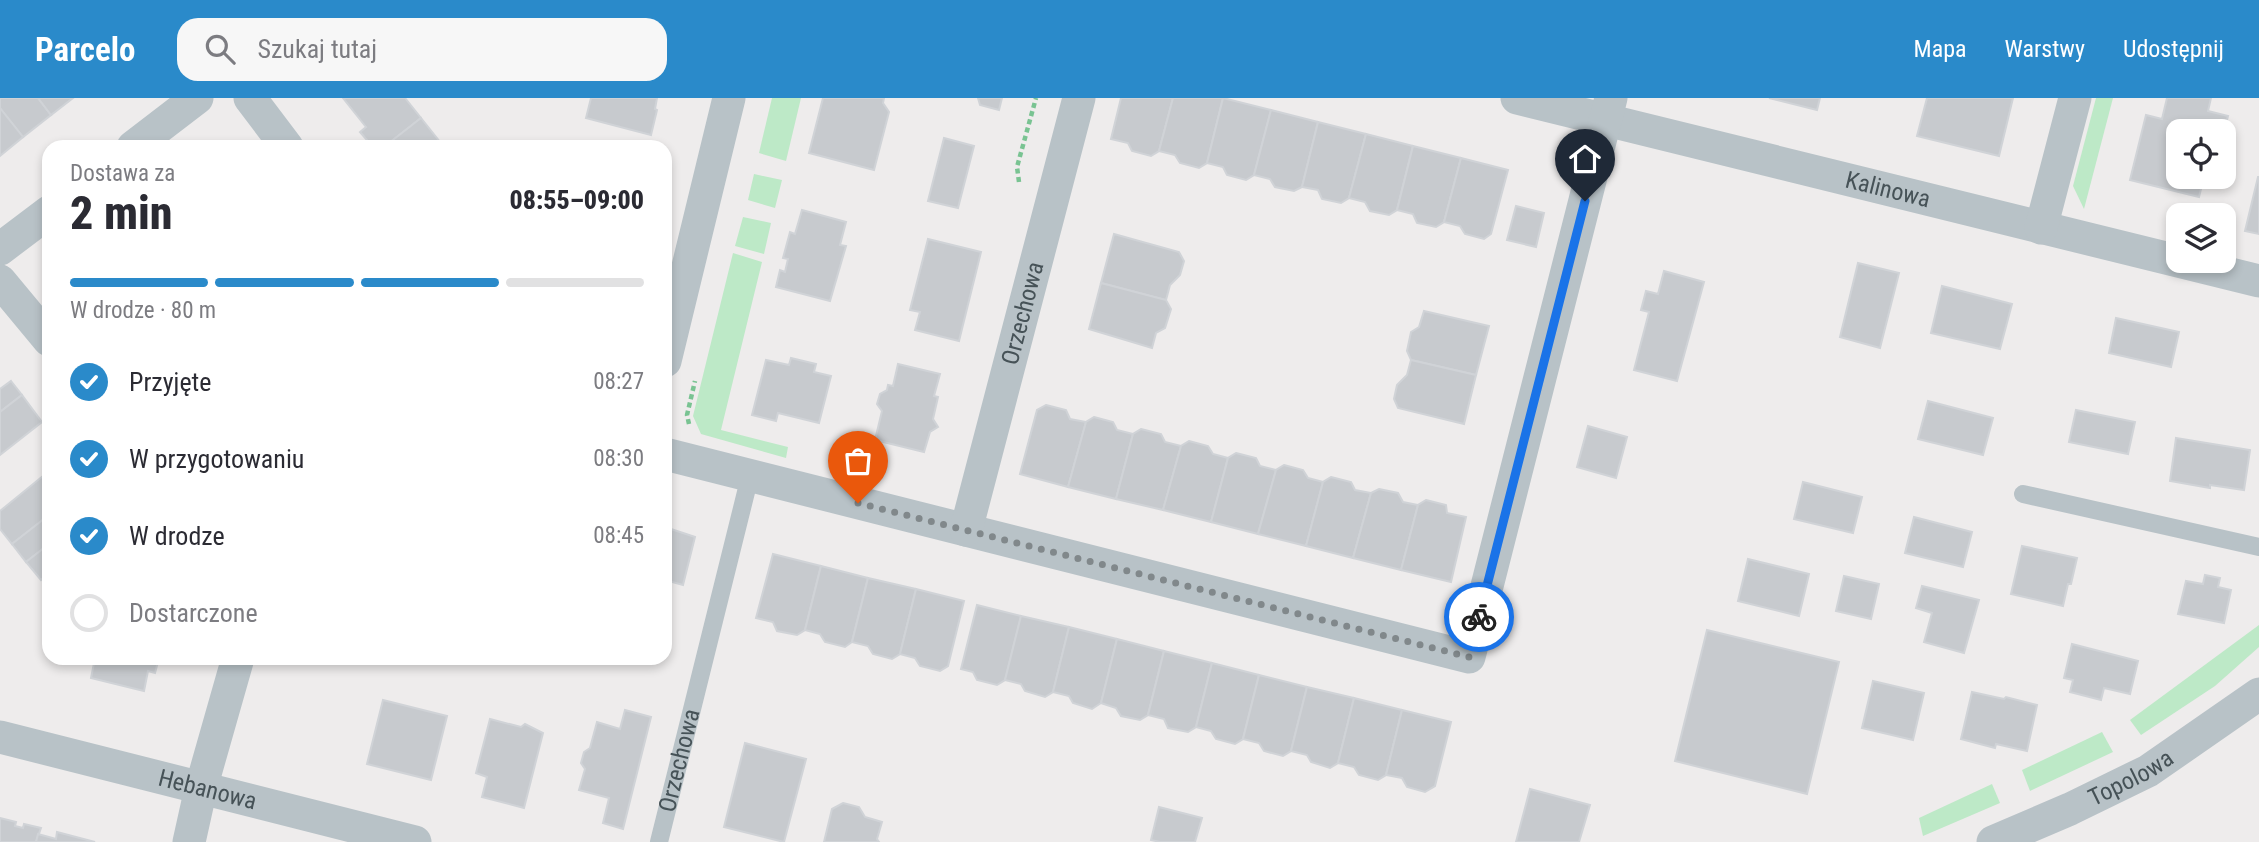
<!DOCTYPE html>
<html lang="pl">
<meta charset="utf-8">
<style>
body{margin:0;font-family:"Roboto Condensed",sans-serif;background:#f7f7f7;color:#2b2b33;height:100vh;display:flex;flex-direction:column;font-size:26px;white-space:nowrap}
*{box-sizing:border-box;margin:0}
p{font-size:23px;color:#7c7c81}
.icon{flex:none;width:38px;height:38px;fill:none;stroke:currentColor;stroke-width:2;stroke-linecap:round;stroke-linejoin:round}
.map{position:relative;flex:1;overflow:hidden}
.panel{position:absolute;left:42px;top:42px;width:630px;height:525px;display:flex;flex-direction:column;background:#fff;border-radius:21px;box-shadow:0 4px 10px #0003}
.panel>*{flex:none}
.controls{position:absolute;left:2166px;top:21px;display:grid;gap:14px}
.controls a{display:grid;place-items:center;width:70px;height:70px;border-radius:14px;background:#fff;box-shadow:0 4px 10px #0003;font-size:35px}
.pin{position:absolute;display:grid;place-items:center;width:60px;height:60px;color:#fff;margin:-72px -30px;border-radius:50% 50% 50% 0;rotate:-45deg;box-shadow:0 0 7px #0007}
.pin .icon{rotate:45deg}
.courier{position:absolute;display:grid;place-items:center;width:70px;height:70px;margin:-35px;border:5px solid #1a73e8;border-radius:50%;background:#fff;color:#222;box-shadow:0 2px 9px #0007}
.summary em{font-style:normal;font-weight:800}
.summary div{display:flex;flex-direction:column-reverse}
.summary{display:flex;align-items:center;justify-content:space-between;height:119px;padding:0 28px}
h1{font-size:46px;font-weight:800;line-height:52px}
.bar{display:grid;grid-template-columns:repeat(4,1fr);gap:10px 7px;align-content:center;height:84px;padding:0 28px}
.bar i{height:9px;border-radius:5px;background:#e1e1e2}
.bar .active{background:#2a8aca}
.bar p{grid-column:span 4}
ol{padding:0 28px;list-style:none}
li{display:flex;align-items:center;gap:21px;height:77px}
li p{margin-inline-start:auto}
li .icon{padding:7px;border-radius:50%;background:#2a8aca;color:#fff;stroke-width:4}
li:last-child{color:#7c7c81}
li i{width:38px;height:38px;border:4px solid #e1e1e2;border-radius:50%}
header{display:flex;align-items:center;gap:42px;box-sizing:border-box;height:98px;padding:0 35px;background:#2a8aca;color:#fff}
header strong{font-size:33px}
nav{display:flex;gap:38px;margin-inline-start:auto;font-size:24px}
.search{width:490px;height:63px;background:#f7f7f7;display:flex;align-items:center;gap:18px;box-sizing:border-box;padding:0 24px;border-radius:21px;color:#7c7c81;font-size:26px}
.map>svg:first-child{display:block}
.green{fill:#bde9c7}
.building{fill:#c7cace;stroke:#d0d3d7;stroke-width:2}
.lines{fill:none;stroke-linecap:round;stroke-linejoin:round}
.path{stroke:#79c392;stroke-width:4.5;stroke-dasharray:5 3.5;stroke-linecap:butt}
.service{stroke:#b8c2c7;stroke-width:18}
.minor{stroke:#b8c2c7;stroke-width:33}
.done{stroke:#81888b;stroke-width:7;stroke-dasharray:0 12.6}
.route{stroke:#1a73e8;stroke-width:9}
.labels{text-anchor:middle;dominant-baseline:central;stroke-width:5;stroke-linejoin:round;paint-order:stroke}
.street-label{font-size:24px;fill:#465257;stroke:#fff}
</style>
<header>
<strong>Parcelo</strong>
<div class="search"><svg class="icon" aria-label="search" viewBox="0 0 24 24"><circle cx="10" cy="10" r="6"/><path d="M15 15l6 6"/></svg>Szukaj tutaj</div>
<nav><a>Mapa</a><a>Warstwy</a><a>Udostępnij</a></nav>
</header>
<div class="map">
<svg width="2259" height="744" viewBox="0 0 2259 744">
<rect width="100%" height="100%" fill="#eeecec"/>
<g class="green">
<polygon points="772,0 801,0 786,63 759,55"/>
<polygon points="2096,0 2113,0 2084,111 2073,88"/>
<polygon points="754,76 782,82 775,110 748,102"/>
<polygon points="743,119 771,125 764,156 735,148"/>
<polygon points="733,155 762,164 721,332 788,349 786,360 701,336 693,318"/>
<polygon points="2259,527 2259,549 2215,588 2141,637 2130,622"/>
<polygon points="2102,634 2113,654 2030,693 2022,672"/>
<polygon points="1992,686 2000,705 1923,738 1919,720"/>
</g>
<g class="building">
<polygon points="0,0 38,0 51,17 23,39 0,10"/>
<polygon points="38,0 73,0 51,17"/>
<polygon points="343,0 405,0 421,20 384,49 373,49 360,34 366,29"/>
<polygon points="591,0 657,0 655,11 657,12 651,37 586,20"/>
<polygon points="823,0 884,0 883,5 889,14 874,72 809,55"/>
<polygon points="978,0 1002,0 999,12 980,7"/>
<polygon points="1121,0 1173,0 1159,53 1151,58 1132,53 1128,45 1111,41"/>
<polygon points="1173,0 1223,0 1207,65 1199,70 1180,65 1175,57 1159,53"/>
<polygon points="1223,0 1271,12 1254,77 1246,82 1227,77 1223,69 1207,65"/>
<polygon points="1769,0 1820,0 1817,12"/>
<polygon points="1927,0 2013,0 1999,58 1917,38"/>
<polygon points="2167,0 2211,0 2208,13 2228,18 2224,34 2179,33 2179,79 2204,79 2199,99 2130,82 2146,17 2162,21"/>
<polygon points="0,10 23,39 0,58"/>
<polygon points="1271,12 1318,24 1302,89 1294,93 1275,89 1270,81 1254,77"/>
<polygon points="421,20 444,49 384,49"/>
<polygon points="1318,24 1366,36 1349,100 1341,105 1322,101 1318,92 1302,89"/>
<polygon points="1366,36 1413,48 1397,112 1389,117 1370,113 1365,104 1349,100"/>
<polygon points="944,40 974,48 958,110 928,103"/>
<polygon points="1413,48 1461,60 1444,124 1436,129 1417,125 1413,116 1397,112"/>
<polygon points="1461,60 1508,72 1491,136 1484,141 1465,136 1460,128 1444,124"/>
<polygon points="2258,79 2259,79 2259,136 2245,133"/>
<polygon points="1516,108 1544,115 1536,149 1507,142"/>
<polygon points="802,112 846,124 840,147 846,148 830,203 776,189 780,172 785,174 788,161 783,160 790,134 795,136"/>
<polygon points="1114,136 1179,154 1184,163 1180,177 1170,187 1166,202 1101,185"/>
<polygon points="928,141 981,154 959,243 915,232 920,214 910,212"/>
<polygon points="1858,165 1899,175 1880,250 1840,239"/>
<polygon points="1664,173 1704,184 1677,283 1634,272 1649,214 1641,212 1646,193 1658,196"/>
<polygon points="1101,185 1166,202 1171,211 1165,230 1156,235 1152,250 1089,231"/>
<polygon points="1942,188 2012,206 2000,251 1931,235"/>
<polygon points="1424,213 1489,228 1476,277 1411,262 1407,253 1411,234 1419,229"/>
<polygon points="2116,220 2179,234 2171,269 2109,255"/>
<polygon points="791,260 816,266 814,274 831,278 819,325 778,315 776,323 752,317 766,262 789,267"/>
<polygon points="1411,262 1476,277 1464,326 1398,310 1394,301 1397,287 1407,277"/>
<polygon points="898,266 940,276 934,298 938,299 933,321 938,329 930,334 924,354 875,342 882,313 877,306 880,296 887,292 888,287 893,288"/>
<polygon points="11,283 22,297 0,314 0,291"/>
<polygon points="22,297 42,324 0,357 0,314"/>
<polygon points="1928,303 1993,320 1983,357 1918,341"/>
<polygon points="1046,307 1066,312 1070,321 1086,324 1068,389 1020,376 1037,312"/>
<polygon points="2076,312 2135,324 2128,356 2069,344"/>
<polygon points="1094,319 1113,324 1117,332 1133,336 1116,401 1068,389 1086,324"/>
<polygon points="1588,328 1627,339 1616,380 1577,369"/>
<polygon points="1141,331 1161,336 1165,344 1181,348 1163,412 1116,401 1133,336"/>
<polygon points="2176,340 2250,352 2244,392 2210,387 2210,390 2170,383"/>
<polygon points="1189,343 1208,348 1213,356 1228,360 1211,424 1163,412 1181,348"/>
<polygon points="1236,355 1256,360 1260,368 1276,372 1258,436 1211,424 1228,360"/>
<polygon points="1284,367 1303,372 1308,380 1323,384 1306,448 1258,436 1276,372"/>
<polygon points="49,373 49,417 12,446 0,431 0,413"/>
<polygon points="1331,379 1351,384 1355,392 1371,395 1353,460 1306,448 1323,384"/>
<polygon points="1803,384 1862,399 1853,435 1794,421"/>
<polygon points="1379,391 1398,395 1403,404 1418,407 1401,472 1353,460 1371,395"/>
<polygon points="1426,402 1446,407 1447,415 1466,419 1451,484 1401,472 1418,407"/>
<polygon points="49,417 49,446 26,464 12,446"/>
<polygon points="1914,419 1972,434 1963,469 1905,455"/>
<polygon points="665,429 695,439 683,487 665,482"/>
<polygon points="49,446 49,475 41,482 26,464"/>
<polygon points="2022,448 2077,460 2071,486 2068,486 2063,508 2011,496"/>
<polygon points="773,456 821,468 805,532 797,537 777,533 773,524 756,520"/>
<polygon points="1748,461 1809,476 1799,518 1738,503"/>
<polygon points="821,468 868,480 852,544 845,549 825,544 820,536 805,532"/>
<polygon points="2205,477 2220,480 2218,489 2231,492 2224,525 2178,516 2186,483 2203,486"/>
<polygon points="1844,478 1879,486 1871,521 1836,513"/>
<polygon points="868,480 916,491 900,556 892,561 873,556 868,548 852,544"/>
<polygon points="1922,488 1979,502 1964,555 1924,544 1932,515 1916,510"/>
<polygon points="916,491 964,503 948,568 940,573 920,568 915,560 900,556"/>
<polygon points="977,507 1021,518 1005,582 997,587 977,582 973,574 961,571"/>
<polygon points="1021,518 1069,529 1053,594 1045,599 1025,593 1021,586 1005,582"/>
<polygon points="1069,529 1117,541 1101,605 1092,611 1073,605 1069,598 1053,594"/>
<polygon points="1707,532 1839,564 1807,696 1675,663"/>
<polygon points="1117,541 1164,553 1148,617 1140,622 1121,618 1116,610 1101,605"/>
<polygon points="2072,546 2138,563 2130,596 2104,590 2101,602 2070,594 2073,582 2064,580"/>
<polygon points="1164,553 1212,565 1196,629 1188,634 1168,630 1164,621 1148,617"/>
<polygon points="95,560 159,560 155,575 148,573 144,593 91,580"/>
<polygon points="1212,565 1259,577 1243,641 1235,646 1216,641 1211,633 1196,629"/>
<polygon points="1259,577 1307,589 1291,653 1283,658 1264,653 1259,645 1243,641"/>
<polygon points="1873,583 1924,595 1913,642 1862,630"/>
<polygon points="1307,589 1354,600 1338,665 1330,670 1311,664 1307,657 1291,653"/>
<polygon points="1972,594 2004,601 2006,599 2037,607 2027,653 1996,646 1995,650 1961,641"/>
<polygon points="1354,600 1402,612 1386,677 1378,682 1359,677 1354,669 1338,665"/>
<polygon points="383,602 447,618 431,682 367,666"/>
<polygon points="625,612 651,619 623,731 603,725 609,700 579,692 585,671 581,665 584,654 590,650 597,624 620,631"/>
<polygon points="1402,612 1451,624 1435,688 1425,694 1407,689 1402,680 1386,677"/>
<polygon points="490,621 521,629 525,626 543,635 524,710 482,699 487,679 476,675"/>
<polygon points="745,645 806,661 784,744 724,729"/>
<polygon points="1530,691 1590,707 1579,744 1516,744"/>
<polygon points="843,705 859,709 865,719 882,724 877,741 879,744 824,744 832,711"/>
<polygon points="1159,709 1202,720 1195,744 1160,744 1151,742"/>
<polygon points="0,720 16,724 15,728 23,730 24,726 41,730 36,744 0,744"/>
<polygon points="57,734 95,744 36,744 38,736 56,741"/>
</g>
<g class="lines">
<g class="path">
<polyline points="1019,84 1017,69 1036,0"/>
<polyline points="689,326 687,317 695,283"/>
</g>
<g class="service">
<polyline points="2023,396 2259,449"/>
<path id="s1" d="M659 744 750 378"/>
</g>
<g class="minor">
<polyline points="250,0 287,49"/>
<path id="s2" d="M1517 0 2259 183"/>
<polyline points="133,49 197,0"/>
<polyline points="2041,130 2075,0"/>
<polyline points="0,151 49,114"/>
<polyline points="0,183 49,242"/>
<polyline points="665,263 729,0"/>
<polyline points="665,356 1469,559 1611,0"/>
<path id="s3" d="M966 432 1079 0"/>
<path id="s4" d="M0 639 415 744"/>
<polyline points="189,744 201,690 238,560"/>
<path id="s5" d="M1993 744 2070 711 2148 673 2259 596"/>
</g>
</g>
<g class="lines">
<polyline class="done" points="858,405 1469,559 1479,519"/>
<polyline class="route" points="1479,519 1585,103"/>
</g>
<g class="labels">
<g class="street-label">
<text stroke="none"><textPath href="#s2" startOffset="382">Kalinowa</textPath></text>
<text stroke="none"><textPath href="#s3" startOffset="224">Orzechowa</textPath></text>
<text stroke="none"><textPath href="#s1" startOffset="84">Orzechowa</textPath></text>
<text stroke="none"><textPath href="#s5" startOffset="152">Topolowa</textPath></text>
<text stroke="none"><textPath href="#s4" startOffset="214">Hebanowa</textPath></text>
</g>
</g>
</svg>
<div class="controls">
<a><svg class="icon" aria-label="locate" viewBox="0 0 24 24"><circle cx="12" cy="12" r="6"/><path d="M12 2v4M12 18v4M2 12h4M18 12h4"/></svg></a>
<a><svg class="icon" aria-label="layers" viewBox="0 0 24 24"><path d="M12 4l9 5-9 5-9-5zM3 14l9 5 9-5"/></svg></a>
</div>
<div class="pin" style="left:858px;top:405px;background:#ea580c"><svg class="icon" aria-label="bag" viewBox="0 0 24 24"><path d="M5 8h14l-1 12H6zM9 8a3 3 0 0 1 6 0"/></svg></div>
<div class="pin" style="left:1585px;top:103px;background:#1f2937"><svg class="icon" aria-label="home" viewBox="0 0 24 24"><path d="M3 11l9-7 9 7M6 9v11h12V9"/></svg></div>
<div class="courier" style="left:1479px;top:519px"><svg class="icon" aria-label="bike" viewBox="0 0 24 24"><circle cx="6" cy="16" r="4"/><circle cx="18" cy="16" r="4"/><path d="M6 16l4-8h5l3 8M10 8l3 8H6M13 5h3"/></svg></div>
<section class="panel">
<div class="summary"><div><h1>2 min</h1><p>Dostawa za</p></div><em>08:55–09:00</em></div>
<div class="bar"><i class="active"></i><i class="active"></i><i class="active"></i><i></i><p>W drodze · 80 m</p></div>
<ol>
<li><svg class="icon" aria-label="check" viewBox="0 0 24 24"><path d="M5 12l5 5 9-10"/></svg>Przyjęte<p>08:27</p></li>
<li><svg class="icon" aria-label="check" viewBox="0 0 24 24"><path d="M5 12l5 5 9-10"/></svg>W przygotowaniu<p>08:30</p></li>
<li><svg class="icon" aria-label="check" viewBox="0 0 24 24"><path d="M5 12l5 5 9-10"/></svg>W drodze<p>08:45</p></li>
<li><i></i>Dostarczone</li>
</ol>
</section>
</div>
